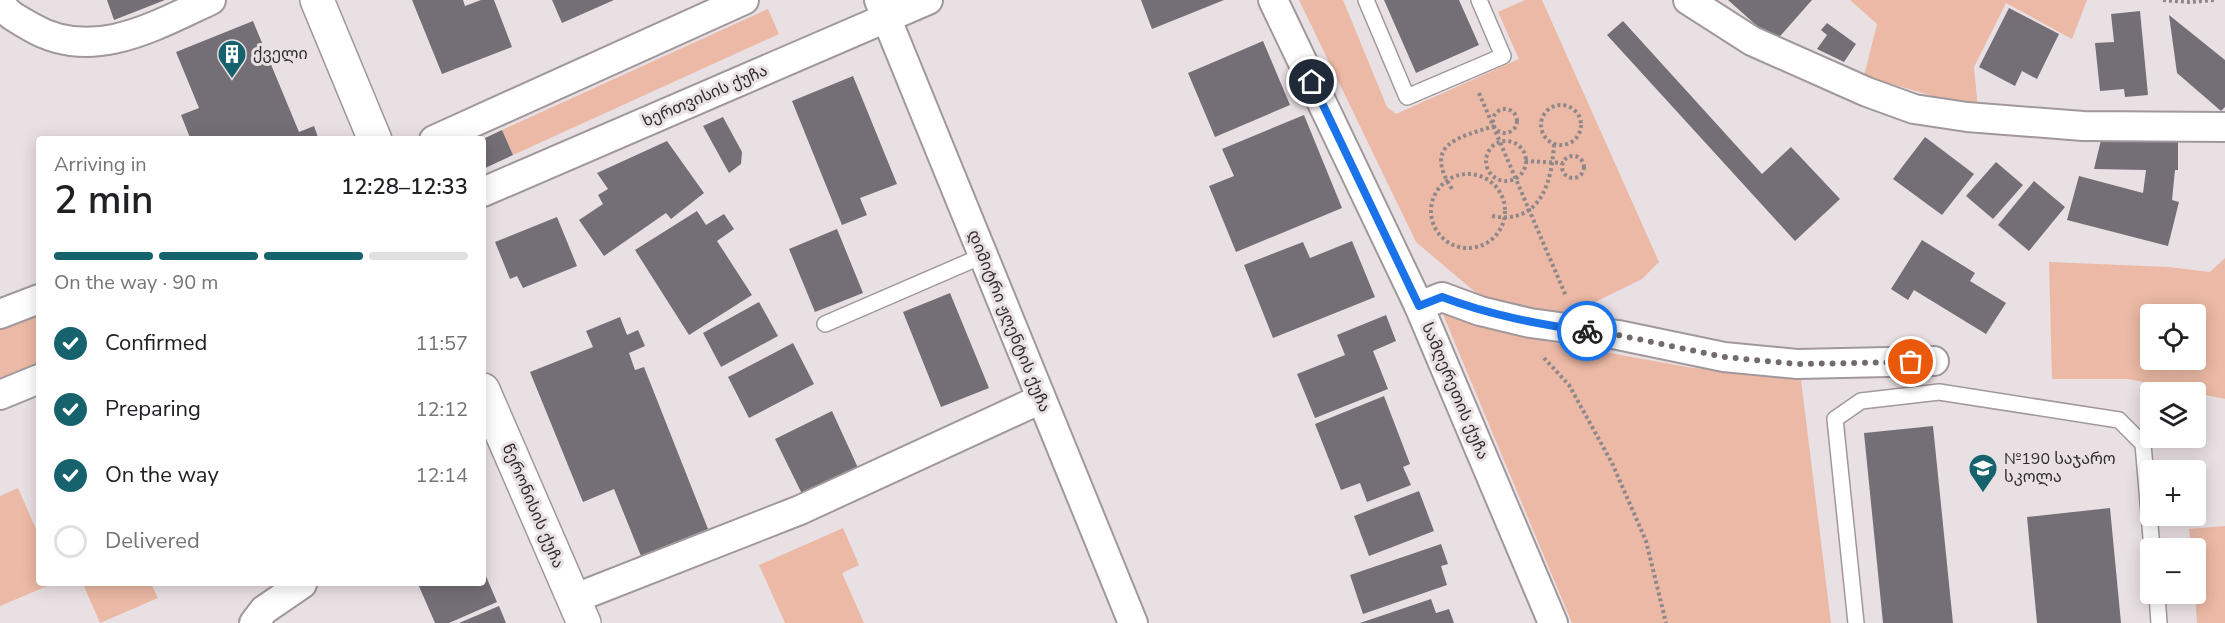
<!DOCTYPE html>
<meta charset="utf-8">
<style>
body{margin:0;font-family:"Nunito Sans","Noto Sans Georgian",sans-serif;background:#f6f6f6;color:#202124;height:100vh;display:flex;flex-direction:column;font-size:22px;white-space:nowrap}
*{box-sizing:border-box;margin:0}
p{font-size:20px;color:#757577}
.icon{flex:none;width:33px;height:33px;fill:none;stroke:currentColor;stroke-width:2;stroke-linecap:round;stroke-linejoin:round}
.map{position:relative;flex:1;overflow:hidden}
.details{position:absolute;left:36px;top:136px;width:450px;height:450px;display:flex;flex-direction:column;background:#fff;border-radius:6px;box-shadow:0 3px 15px #0003}
.details>*{flex:none}
.fabs{position:absolute;left:2140px;top:304px;display:grid;gap:12px}
.fabs a{display:grid;place-items:center;width:66px;height:66px;border-radius:6px;background:#fff;box-shadow:0 3px 15px #0003;font-size:30px}
.pin{position:absolute;display:grid;place-items:center;width:51px;height:51px;color:#fff;margin:-26px;border:3px solid #fff;border-radius:50%;box-shadow:0 2px 6px #0007}
.courier{position:absolute;display:grid;place-items:center;width:60px;height:60px;margin:-30px;border:4px solid #1a73e8;border-radius:50%;background:#fff;color:#222;box-shadow:0 2px 8px #0007}
.head em{font-style:normal;font-weight:600}
.head div{display:flex;flex-direction:column-reverse}
.head{display:flex;align-items:center;justify-content:space-between;height:102px;padding:0 18px}
h1{font-size:39px;font-weight:600;line-height:45px}
.bar{display:grid;grid-template-columns:repeat(4,1fr);gap:9px 6px;align-content:center;height:72px;padding:0 18px}
.bar i{height:8px;border-radius:4px;background:#e0e0e0}
.bar .active{background:#16636d}
.bar p{grid-column:span 4}
ol{padding:0 18px;list-style:none}
li{display:flex;align-items:center;gap:18px;height:66px}
li p{margin-inline-start:auto}
li .icon{padding:6px;border-radius:50%;background:#16636d;color:#fff;stroke-width:4}
li:last-child{color:#757577}
li i{width:33px;height:33px;border:3px solid #e0e0e0;border-radius:50%}
.map>svg:first-child{display:block}
.green{fill:#ebb9a5;fill-rule:evenodd}
.building{fill:#746f76}
.lines{fill:none;stroke-linecap:round;stroke-linejoin:round}
.service-casing{stroke:#a1989c;stroke-width:18}
.minor-casing{stroke:#a1989c;stroke-width:32}
.tertiary-casing{stroke:#a1989c;stroke-width:36}
.path{stroke:#8f888b;stroke-width:4;stroke-dasharray:3 3;stroke-linecap:butt}
.service{stroke:#fff;stroke-width:15}
.minor{stroke:#fff;stroke-width:28}
.tertiary{stroke:#fff;stroke-width:33}
.done{stroke:#716b6e;stroke-width:6;stroke-dasharray:0 10.8}
.route{stroke:#1a73e8;stroke-width:8}
.labels{text-anchor:middle;dominant-baseline:central;stroke-width:6;stroke-linejoin:round;paint-order:stroke}
.poi-label{font-size:16px;fill:#302c2e;stroke:#e9e0e4;text-anchor:start}
.street-label{font-size:16px;fill:#302c2e;stroke:#e9e0e4}
</style>
<div class="map">
<svg width="2225" height="623" viewBox="0 0 2225 623">
<rect width="100%" height="100%" fill="#e9e0e4"/>
<g class="green">
<polygon points="1299,0 1343,0 1387,107 1396,114 1519,59 1498,12 1525,0 1542,0 1659,262 1642,279 1583,308 1546,317 1488,303 1416,242"/>
<polygon points="1850,0 2087,0 2072,39 2006,3 1974,67 1978,109 1864,76 1877,24"/>
<polygon points="768,9 779,34 513,155 502,130"/>
<path d="M2225 258V399L2128 379H2052L2049 262 2169 267 2210 272ZM2151 315H2196V360H2151Z"/>
<polygon points="1442,312 1555,343 1687,367 1801,380 1831,623 1572,623"/>
<polygon points="39,314 39,363 0,379 0,330"/>
<polygon points="18,488 39,536 39,584 52,584 0,606 0,496"/>
<polygon points="2225,526 2225,623 2197,623 2195,594 2196,549 2191,549 2189,529"/>
<polygon points="843,528 859,565 842,573 864,623 785,623 759,565"/>
<polygon points="83,584 151,584 158,598 100,623"/>
</g>
<g class="building">
<polygon points="107,0 165,0 114,20"/>
<polygon points="412,0 463,0 465,6 481,0 494,0 512,47 442,74"/>
<polygon points="552,0 614,0 562,23"/>
<polygon points="1141,0 1224,0 1152,29"/>
<polygon points="1384,0 1459,0 1479,45 1416,73"/>
<polygon points="1728,0 1812,0 1775,42"/>
<polygon points="2009,8 2059,34 2037,79 2022,71 2015,86 1979,67"/>
<polygon points="2140,11 2148,95 2125,97 2124,89 2100,91 2095,43 2114,42 2111,14"/>
<polygon points="2169,15 2225,60 2225,107 2221,111 2177,73"/>
<polygon points="253,21 299,132 314,126 319,140 191,140 181,115 199,108 176,52"/>
<polygon points="1623,21 1762,174 1791,147 1840,199 1795,241 1607,35"/>
<polygon points="1827,23 1856,44 1844,62 1817,49 1827,35 1821,30"/>
<polygon points="1263,41 1290,105 1215,137 1188,73"/>
<polygon points="853,76 897,184 860,198 867,215 842,225 792,101"/>
<polygon points="1304,115 1342,208 1236,252 1209,186 1234,176 1222,149"/>
<polygon points="723,117 742,152 741,164 729,173 703,126"/>
<polygon points="502,130 513,155 483,169 483,139"/>
<polygon points="1925,137 1974,174 1942,215 1893,179"/>
<polygon points="2178,139 2178,170 2175,170 2172,200 2179,202 2168,246 2067,220 2079,176 2143,193 2146,170 2094,169 2101,140"/>
<polygon points="667,141 704,193 671,219 666,213 604,256 579,220 603,204 598,195 608,189 597,173"/>
<polygon points="1996,162 2023,185 1993,219 1966,196"/>
<polygon points="2034,181 2065,207 2029,251 1998,225"/>
<polygon points="697,211 706,225 724,214 734,229 717,241 752,295 689,335 635,250"/>
<polygon points="557,217 577,266 523,288 517,276 510,279 495,242"/>
<polygon points="837,229 863,293 815,312 789,249"/>
<polygon points="1922,240 1975,273 1970,281 2006,303 1986,334 1914,290 1908,300 1891,289"/>
<polygon points="1352,241 1375,297 1273,338 1244,265 1303,242 1310,258"/>
<polygon points="950,293 989,388 941,407 903,312"/>
<polygon points="759,302 778,336 721,367 703,333"/>
<polygon points="1386,315 1396,341 1373,351 1388,389 1315,418 1297,374 1345,355 1337,335"/>
<polygon points="620,317 627,335 638,330 645,346 629,353 635,370 644,367 708,529 641,556 614,489 583,502 530,372 593,347 586,331"/>
<polygon points="793,343 814,384 749,418 728,377"/>
<polygon points="1384,396 1410,464 1403,467 1411,485 1367,502 1360,483 1341,490 1315,424"/>
<polygon points="832,411 859,470 803,496 775,439"/>
<polygon points="1933,426 1953,623 1883,623 1864,433"/>
<polygon points="1419,491 1434,531 1369,556 1354,516"/>
<polygon points="2110,508 2121,623 2037,623 2027,517"/>
<polygon points="1441,544 1448,564 1441,566 1447,585 1363,614 1350,575"/>
<polygon points="483,569 497,602 449,623 435,623 418,584 483,584"/>
<polygon points="1431,599 1436,613 1449,609 1454,623 1360,623"/>
<polygon points="499,606 506,623 459,623"/>
</g>
<g class="lines">
<g class="service-casing">
<g id="service">
<polyline points="1366,0 1407,97 1503,56 1479,0"/>
<polyline points="825,324 982,256"/>
<polyline points="2157,594 2159,623"/>
<polyline points="1856,623 1835,419 1861,401 1939,392 2119,420 2143,444 2152,549"/>
</g>
</g>
<g class="minor-casing">
<g id="minor">
<polyline points="879,0 1133,623"/>
<polyline points="1273,0 1419,306 1553,623"/>
<polyline points="1688,0 1752,41 1867,92 1914,109 1967,117 2083,126 2225,127"/>
<path d="M0 1C6 15 18 19 31 27 92 63 155 26 211 0"/>
<polyline points="434,140 744,0"/>
<polyline points="483,192 928,0"/>
<polyline points="1419,306 1442,297 1480,311 1530,323 1618,335 1724,357 1797,364 1934,361"/>
<polyline points="0,314 39,299"/>
<polyline points="0,395 39,379"/>
<polyline points="573,599 800,510 1041,399"/>
<polyline points="254,623 264,610 302,584"/>
</g>
</g>
<g class="tertiary-casing">
<g id="tertiary">
<polyline points="317,0 375,140"/>
<polyline points="483,390 584,623"/>
</g>
</g>
<g class="path">
<polyline points="2163,0 2189,2 2214,0"/>
<polyline points="1479,93 1566,296"/>
<circle cx="1561" cy="125" r="20"/>
<circle cx="1505" cy="121" r="12"/>
<circle cx="1506" cy="161" r="20"/>
<circle cx="1573" cy="167" r="11"/>
<polyline points="1525,161 1563,163"/>
<circle cx="1468" cy="211" r="37"/>
<path d="M1452 189C1423 144 1457 138 1494 126"/>
<path d="M1492 216C1540 225 1552 183 1554 144"/>
<polyline points="1544,358 1569,385 1612,463 1646,541 1666,623"/>
</g>
<use href="#service" class="service"/>
<use href="#minor" class="minor"/>
<use href="#tertiary" class="tertiary"/>
</g>
<g class="lines">
<polyline class="done" points="1587,331 1618,335 1724,357 1797,364 1911,362"/>
<path class="route" d="M1312 82 1419 306 1442 297C1490 315 1537 324 1587 331"/>
</g>
<defs>
<g id="building-pin" transform="scale(1.5)"><path d="M0 17L-7.5 6A9.5 9.5 0 1 1 7.5 6Z" fill="#16636d" stroke="#e9e0e4"/><path d="M-4-6H4V6H1V3H-1V6H-4ZM-2.5-4.3h1.7v1.8h-1.7ZM.8-4.3h1.7v1.8H.8ZM-2.5-1h1.7V.8h-1.7ZM.8-1h1.7V.8H.8Z" fill="#fff"/></g>
<g id="school-pin" transform="scale(1.5)"><path d="M0 17L-7.5 6A9.5 9.5 0 1 1 7.5 6Z" fill="#16636d" stroke="#e9e0e4"/><path d="M0-5L7-2L0 1L-7-2ZM-4 1L0 2.5L4 1V4Q0 6-4 4Z" fill="#fff"/></g>
</defs>
<g fill-rule="evenodd">
<use href="#building-pin" x="232" y="54"/>
<use href="#school-pin" x="1983" y="468"/>
</g>
<g class="labels">
<g class="poi-label">
<text x="253" y="54">ქველი</text>
<text x="2004" y="459">№190 საჯარო<tspan x="2004" dy="18">სკოლა</tspan></text>
</g>
<g class="street-label">
<text transform="translate(705 96) rotate(-23)">ხერთვისის ქუჩა</text>
<text transform="translate(1009 321) rotate(68)">დიმიტრი ჟღენტის ქუჩა</text>
<text transform="translate(1455 391) rotate(67)">სამღერეთის ქუჩა</text>
<text transform="translate(533 506) rotate(67)">წერონისის ქუჩა</text>
</g>
</g>
</svg>
<div class="fabs">
<a><svg class="icon" aria-label="locate" viewBox="0 0 24 24"><circle cx="12" cy="12" r="6"/><path d="M12 2v4M12 18v4M2 12h4M18 12h4"/></svg></a>
<a><svg class="icon" aria-label="layers" viewBox="0 0 24 24"><path d="M12 4l9 5-9 5-9-5zM3 14l9 5 9-5"/></svg></a>
<a>+</a>
<a>−</a>
</div>
<div class="pin" style="left:1911px;top:362px;background:#ea580c"><svg class="icon" aria-label="bag" viewBox="0 0 24 24"><path d="M5 8h14l-1 12H6zM9 8a3 3 0 0 1 6 0"/></svg></div>
<div class="pin" style="left:1312px;top:82px;background:#1f2937"><svg class="icon" aria-label="home" viewBox="0 0 24 24"><path d="M3 11l9-7 9 7M6 9v11h12V9"/></svg></div>
<div class="courier" style="left:1587px;top:331px"><svg class="icon" aria-label="bike" viewBox="0 0 24 24"><circle cx="6" cy="16" r="4"/><circle cx="18" cy="16" r="4"/><path d="M6 16l4-8h5l3 8M10 8l3 8H6M13 5h3"/></svg></div>
<section class="details">
<div class="head"><div><h1>2 min</h1><p>Arriving in</p></div><em>12:28–12:33</em></div>
<div class="bar"><i class="active"></i><i class="active"></i><i class="active"></i><i></i><p>On the way · 90 m</p></div>
<ol>
<li><svg class="icon" aria-label="check" viewBox="0 0 24 24"><path d="M5 12l5 5 9-10"/></svg>Confirmed<p>11:57</p></li>
<li><svg class="icon" aria-label="check" viewBox="0 0 24 24"><path d="M5 12l5 5 9-10"/></svg>Preparing<p>12:12</p></li>
<li><svg class="icon" aria-label="check" viewBox="0 0 24 24"><path d="M5 12l5 5 9-10"/></svg>On the way<p>12:14</p></li>
<li><i></i>Delivered</li>
</ol>
</section>
</div>
